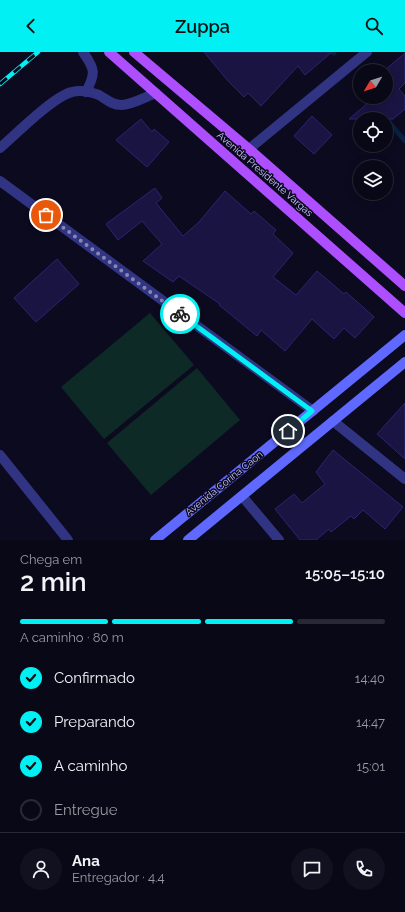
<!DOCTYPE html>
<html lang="pt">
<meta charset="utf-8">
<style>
body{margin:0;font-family:Raleway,sans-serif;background:#121120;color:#f1f3f6;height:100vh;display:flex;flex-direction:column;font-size:15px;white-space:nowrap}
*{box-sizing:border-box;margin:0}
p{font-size:13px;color:#999aa1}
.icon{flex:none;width:22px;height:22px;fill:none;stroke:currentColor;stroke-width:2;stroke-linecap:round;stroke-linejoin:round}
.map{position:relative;height:488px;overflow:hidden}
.side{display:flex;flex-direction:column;background:#090817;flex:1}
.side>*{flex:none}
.needle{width:26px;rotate:231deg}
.buttons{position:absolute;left:353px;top:12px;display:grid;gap:8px}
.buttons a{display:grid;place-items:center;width:40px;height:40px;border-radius:50%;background:#090817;box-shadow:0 2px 10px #0003,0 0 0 1px #292936;font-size:20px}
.pin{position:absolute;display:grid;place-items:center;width:34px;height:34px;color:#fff;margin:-17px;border:2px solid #fff;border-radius:50%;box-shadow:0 1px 4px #0007}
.courier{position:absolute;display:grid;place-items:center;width:40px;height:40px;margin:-20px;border:3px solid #00f0f3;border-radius:50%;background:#fff;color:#222;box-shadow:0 1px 5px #0007}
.head em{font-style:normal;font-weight:600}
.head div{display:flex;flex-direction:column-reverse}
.head{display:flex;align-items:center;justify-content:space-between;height:68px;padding:0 20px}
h1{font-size:26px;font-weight:600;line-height:30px}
.bar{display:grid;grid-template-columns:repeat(4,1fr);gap:6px 4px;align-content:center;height:48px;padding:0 20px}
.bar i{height:5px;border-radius:3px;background:#292936}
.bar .on{background:#00f0f3}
.bar p{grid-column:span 4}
.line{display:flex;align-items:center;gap:10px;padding:0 20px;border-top:1px solid #292936}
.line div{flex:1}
.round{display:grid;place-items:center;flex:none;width:42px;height:42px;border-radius:21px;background:#121120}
ol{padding:0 20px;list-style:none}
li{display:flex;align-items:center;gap:12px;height:44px}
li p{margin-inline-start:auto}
li .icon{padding:4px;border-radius:50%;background:#00f0f3;color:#111;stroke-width:4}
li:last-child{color:#999aa1}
li i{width:22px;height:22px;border:2px solid #292936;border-radius:50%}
header{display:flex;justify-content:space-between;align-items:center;height:52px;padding:0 20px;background:#00f0f3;color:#111;font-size:18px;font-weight:600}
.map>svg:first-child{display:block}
.green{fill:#0d2a26}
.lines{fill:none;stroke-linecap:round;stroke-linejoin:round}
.stream{stroke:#062142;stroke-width:5}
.building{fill:#191442;stroke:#2c2471}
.street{stroke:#303483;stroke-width:10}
.secondary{stroke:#5f69ff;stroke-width:10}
.primary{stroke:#ae4fff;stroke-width:10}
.rail-casing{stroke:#00f0f3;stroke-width:4.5}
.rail{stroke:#0c0a1f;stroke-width:3;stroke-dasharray:9;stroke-linecap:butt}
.done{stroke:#8886b1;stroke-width:4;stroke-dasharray:0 7.2}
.route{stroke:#00f0f3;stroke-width:5}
.labels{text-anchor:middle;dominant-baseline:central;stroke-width:3;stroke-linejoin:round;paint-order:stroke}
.street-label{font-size:10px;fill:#cac8ff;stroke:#0c0a1f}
</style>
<header><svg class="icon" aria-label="back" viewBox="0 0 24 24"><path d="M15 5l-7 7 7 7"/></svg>Zuppa<svg class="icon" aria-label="search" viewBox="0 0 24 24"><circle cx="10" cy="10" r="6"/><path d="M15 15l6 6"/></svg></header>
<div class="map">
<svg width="405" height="488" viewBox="0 0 405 488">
<rect width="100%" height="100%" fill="#0c0a1f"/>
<g class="green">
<polygon points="150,261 194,313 104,387 61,335"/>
<polygon points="197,316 240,368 151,443 107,391"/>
</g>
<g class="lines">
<g class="stream">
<polyline points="333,0 334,1"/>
<polyline points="359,34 360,35"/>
<polyline points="368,45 375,53"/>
<polyline points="383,63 405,89"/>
</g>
</g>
<g class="building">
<polygon points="204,0 332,0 305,23 298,14 261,54 248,41 244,45 228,29"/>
<polygon points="405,1 405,31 399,37 405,44 405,57 393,67 349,67 375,45 386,45 386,17"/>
<polygon points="312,64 332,83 314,102 294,84"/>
<polygon points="141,67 152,80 154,77 169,90 147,115 116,88"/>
<polygon points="155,136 162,146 156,151 183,184 199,170 225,139 251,162 254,159 276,178 273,182 293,201 273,225 296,243 317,219 344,242 346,240 374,265 355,286 344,276 334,287 312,267 285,299 261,278 257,284 219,253 220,252 179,224 173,230 143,209 162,192 142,169 118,188 106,172"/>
<polygon points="57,207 79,232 36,270 14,246"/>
<polygon points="405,351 405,407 377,382"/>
<polygon points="333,398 403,455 385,477 363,458 354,467 351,464 331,480 329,477 316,488 300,488 275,457 294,442 302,451 325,432 316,420"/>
</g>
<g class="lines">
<g class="street">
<path d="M83 0C95 17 96 21 86 40"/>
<path d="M0 96C16 82 54 44 72 40 80 38 91 40 99 43 106 47 112 53 121 53 132 53 145 45 156 41"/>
<polyline points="249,97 367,0"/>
<polyline points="0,129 313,359"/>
<polyline points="333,369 405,427"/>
<polyline points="0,403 68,488"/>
<polyline points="242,444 279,488"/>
</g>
<g class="secondary">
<polyline points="155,488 405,283"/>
<polyline points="188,488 405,310"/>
</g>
<g class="primary">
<polyline points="109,0 405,261"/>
<polyline points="134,0 249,97 405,234"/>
</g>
<g class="rail-casing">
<polyline id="rail" points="0,32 38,0"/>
</g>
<use href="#rail" class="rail"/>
</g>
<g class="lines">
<polyline class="done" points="46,163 180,262"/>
<polyline class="route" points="180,262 312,359 288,379"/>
</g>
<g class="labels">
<g class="street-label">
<text transform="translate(265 122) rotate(41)">Avenida Presidente Vargas</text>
<text transform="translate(224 431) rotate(-39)">Avenida Corina Caon</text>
</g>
</g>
</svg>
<div class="buttons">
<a><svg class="needle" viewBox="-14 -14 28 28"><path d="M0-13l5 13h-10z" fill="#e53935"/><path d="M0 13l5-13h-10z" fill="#999aa1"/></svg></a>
<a><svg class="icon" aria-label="locate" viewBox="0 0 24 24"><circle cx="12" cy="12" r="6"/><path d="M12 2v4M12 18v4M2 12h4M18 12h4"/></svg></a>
<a><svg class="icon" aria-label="layers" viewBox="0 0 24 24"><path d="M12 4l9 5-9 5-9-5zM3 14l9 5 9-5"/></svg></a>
</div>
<div class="pin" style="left:46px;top:163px;background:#ea580c"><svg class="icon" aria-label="bag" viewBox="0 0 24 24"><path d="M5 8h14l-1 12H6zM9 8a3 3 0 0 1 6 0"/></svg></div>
<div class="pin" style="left:288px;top:379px;background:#1f2937"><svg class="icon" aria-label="home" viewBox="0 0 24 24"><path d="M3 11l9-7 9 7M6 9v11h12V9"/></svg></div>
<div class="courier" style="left:180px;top:262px"><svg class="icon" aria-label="bike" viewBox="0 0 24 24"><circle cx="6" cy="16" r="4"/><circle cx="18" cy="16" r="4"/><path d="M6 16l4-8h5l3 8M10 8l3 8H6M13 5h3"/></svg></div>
</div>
<section class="side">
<div class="head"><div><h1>2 min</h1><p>Chega em</p></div><em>15:05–15:10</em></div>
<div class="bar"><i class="on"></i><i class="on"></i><i class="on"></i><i></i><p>A caminho · 80 m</p></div>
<ol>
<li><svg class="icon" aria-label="check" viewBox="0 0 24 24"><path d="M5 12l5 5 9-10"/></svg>Confirmado<p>14:40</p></li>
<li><svg class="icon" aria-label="check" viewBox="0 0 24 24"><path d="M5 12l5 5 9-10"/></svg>Preparando<p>14:47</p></li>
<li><svg class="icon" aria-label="check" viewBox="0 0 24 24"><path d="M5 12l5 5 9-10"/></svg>A caminho<p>15:01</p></li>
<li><i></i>Entregue</li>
</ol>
<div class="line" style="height:72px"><a class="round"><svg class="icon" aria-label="person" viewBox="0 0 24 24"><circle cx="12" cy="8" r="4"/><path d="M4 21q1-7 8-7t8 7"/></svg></a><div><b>Ana</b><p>Entregador · 4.4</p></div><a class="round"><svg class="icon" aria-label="chat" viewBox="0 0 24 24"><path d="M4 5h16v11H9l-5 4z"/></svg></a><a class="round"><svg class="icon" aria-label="phone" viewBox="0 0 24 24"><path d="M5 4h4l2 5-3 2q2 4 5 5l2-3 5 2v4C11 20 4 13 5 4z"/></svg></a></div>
</section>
